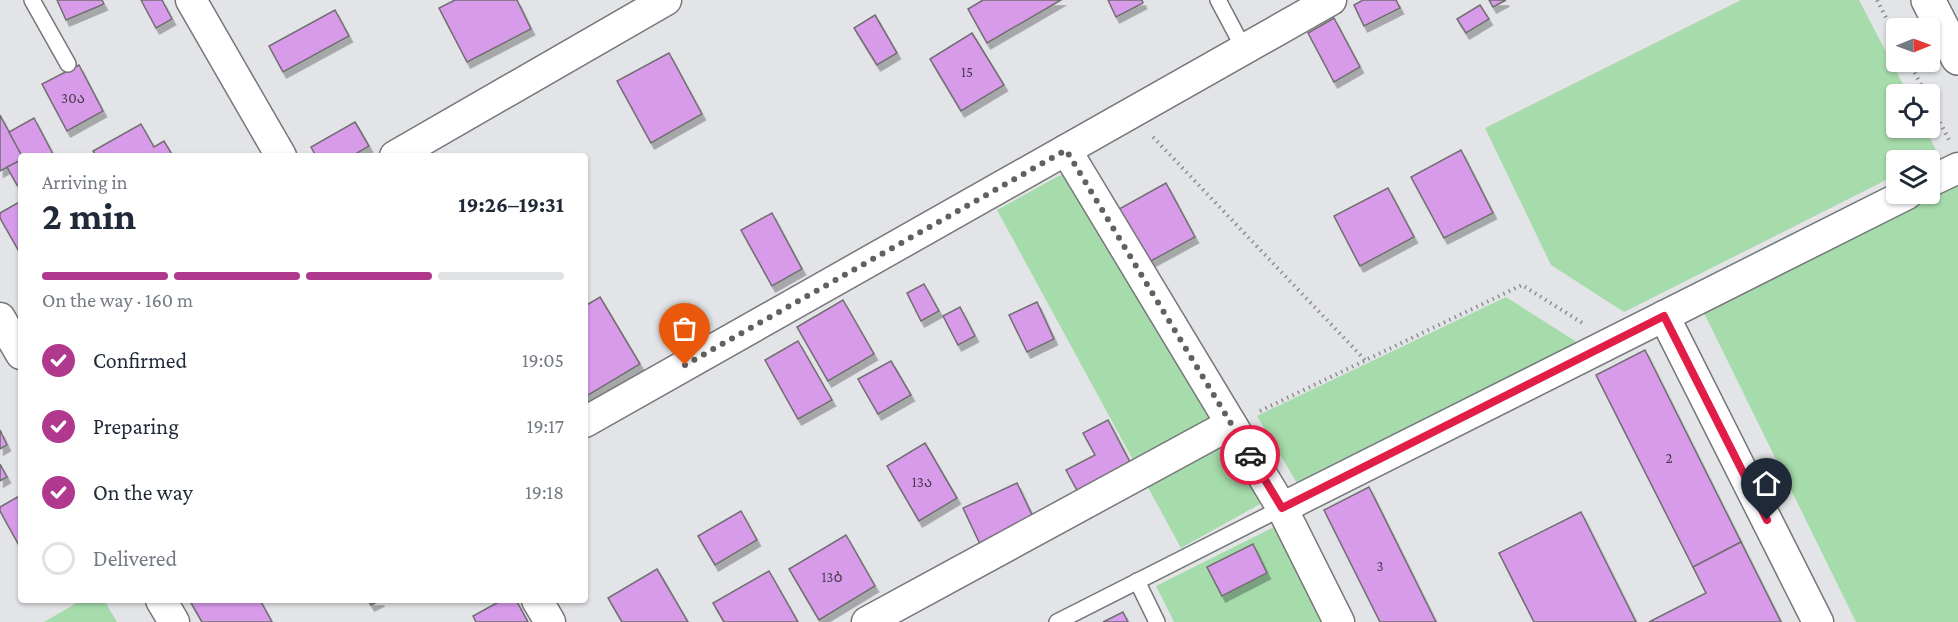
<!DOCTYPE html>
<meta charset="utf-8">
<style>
body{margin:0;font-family:"Crimson Pro","Noto Sans Georgian",serif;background:#f2f2f3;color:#1f2937;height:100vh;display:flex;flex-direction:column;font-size:22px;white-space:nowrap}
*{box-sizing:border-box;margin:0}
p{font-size:20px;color:#747a83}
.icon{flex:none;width:33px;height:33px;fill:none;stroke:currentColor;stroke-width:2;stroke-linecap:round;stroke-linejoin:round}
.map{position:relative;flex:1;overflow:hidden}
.details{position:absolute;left:18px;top:153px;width:570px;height:450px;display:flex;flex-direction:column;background:#fff;border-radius:6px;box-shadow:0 2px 4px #0004}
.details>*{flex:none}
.needle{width:39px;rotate:89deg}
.tools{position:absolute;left:1886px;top:18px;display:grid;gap:12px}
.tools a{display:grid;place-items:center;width:54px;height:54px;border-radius:6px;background:#fff;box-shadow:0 2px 4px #0004;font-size:30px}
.pin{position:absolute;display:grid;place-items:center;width:51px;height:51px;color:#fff;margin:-62px -26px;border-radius:50% 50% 50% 0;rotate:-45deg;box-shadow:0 0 6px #0007}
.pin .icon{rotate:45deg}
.courier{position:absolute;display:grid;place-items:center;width:60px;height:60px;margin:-30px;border:4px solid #e11d48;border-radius:50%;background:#fff;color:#222;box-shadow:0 2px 8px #0007}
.headline em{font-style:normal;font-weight:700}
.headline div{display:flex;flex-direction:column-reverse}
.headline{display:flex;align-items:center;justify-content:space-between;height:102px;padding:0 24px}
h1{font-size:39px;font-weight:700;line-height:45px}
.bar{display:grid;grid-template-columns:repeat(4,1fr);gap:9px 6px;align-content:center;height:72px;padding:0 24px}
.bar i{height:8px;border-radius:4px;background:#e0e1e3}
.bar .selected{background:#b0388d}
.bar p{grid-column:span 4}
ol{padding:0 24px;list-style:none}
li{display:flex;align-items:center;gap:18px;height:66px}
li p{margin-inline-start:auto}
li .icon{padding:6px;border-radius:50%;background:#b0388d;color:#fff;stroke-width:4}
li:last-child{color:#747a83}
li i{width:33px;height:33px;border:3px solid #e0e1e3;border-radius:50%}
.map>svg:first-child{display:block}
.green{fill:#a6dbab}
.building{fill:#d79bea;stroke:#706e70;stroke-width:1.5;filter:url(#shadow)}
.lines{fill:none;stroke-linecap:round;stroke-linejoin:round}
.service-casing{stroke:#767779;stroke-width:18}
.minor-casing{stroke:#767779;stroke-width:33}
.tertiary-casing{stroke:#767779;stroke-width:36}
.path{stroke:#8d8e90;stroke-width:4;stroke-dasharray:1.5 4.5;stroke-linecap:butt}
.service{stroke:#fff;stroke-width:15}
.minor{stroke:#fff;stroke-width:30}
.tertiary{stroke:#fff;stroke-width:33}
.done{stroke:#616163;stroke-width:6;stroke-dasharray:0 10.8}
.route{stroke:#e11d48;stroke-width:8}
.labels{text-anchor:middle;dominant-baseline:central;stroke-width:4.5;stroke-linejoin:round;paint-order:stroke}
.number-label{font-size:15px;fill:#4a3b50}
</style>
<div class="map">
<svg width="1958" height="622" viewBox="0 0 1958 622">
<defs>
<filter id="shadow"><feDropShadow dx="3.5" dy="6" stdDeviation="0" flood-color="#0004"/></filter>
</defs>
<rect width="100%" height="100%" fill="#e3e4e7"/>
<g class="green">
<polygon points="1741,0 1859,0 1908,94 1896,94 1896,128 1925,128 1938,154 1925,160 1896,160 1896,175 1624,312 1551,265 1485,128"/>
<polygon points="1075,167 1260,504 1181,548 997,210"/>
<polygon points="1953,181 1958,182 1958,622 1856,622 1704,313"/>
<polygon points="1506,297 1583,346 1300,488 1257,416"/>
<polygon points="1280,524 1329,622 1174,622 1156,586"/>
<polygon points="82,600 104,600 117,622 44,622"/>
</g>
<g class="building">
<polygon points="57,0 102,0 104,4 66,20"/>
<polygon points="141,0 162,0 172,19 156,28"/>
<polygon points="455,0 517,0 531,29 467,62 439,8"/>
<polygon points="983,0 1061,0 987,43 968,9"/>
<polygon points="1108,0 1142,0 1143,3 1116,17"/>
<polygon points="1363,0 1396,0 1400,8 1364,26 1354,5"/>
<polygon points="1489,0 1506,0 1493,7"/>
<polygon points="1480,5 1489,19 1466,33 1457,19"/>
<polygon points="335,10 349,36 283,72 269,46"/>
<polygon points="875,15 897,53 877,65 854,28"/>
<polygon points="1334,18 1360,67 1334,82 1308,33"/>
<polygon points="972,33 1004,85 961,111 930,59"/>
<polygon points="669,53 702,114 651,143 617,81"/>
<polygon points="79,65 103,111 67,131 42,84"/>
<polygon points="0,115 22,156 21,160 0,171"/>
<polygon points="34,118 54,156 22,156 9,132"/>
<polygon points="355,122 369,146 352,156 316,156 311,147"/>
<polygon points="141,124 154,147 164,141 173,156 96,156 93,151"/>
<polygon points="1461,150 1493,213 1444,238 1411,177"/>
<polygon points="21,160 21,183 17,185 7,167"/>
<polygon points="1166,183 1195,237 1140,267 1112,213"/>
<polygon points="1388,188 1414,237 1360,266 1334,216"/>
<polygon points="21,201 21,252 20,253 0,218 0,213"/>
<polygon points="772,213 802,269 772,286 741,230"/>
<polygon points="924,284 939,311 921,321 907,293"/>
<polygon points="600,297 640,364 585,397 585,306"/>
<polygon points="843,300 874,354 828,381 797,327"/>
<polygon points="1037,302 1054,339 1027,352 1009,315"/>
<polygon points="960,307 975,336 958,345 943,316"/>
<polygon points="798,341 832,400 798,419 765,360"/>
<polygon points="1645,350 1741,542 1693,567 1596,375"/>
<polygon points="891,361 911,395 878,414 858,379"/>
<polygon points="1108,420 1131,464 1078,492 1066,470 1095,455 1083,433"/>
<polygon points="0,430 7,445 0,449"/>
<polygon points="925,443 957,498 919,521 887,466"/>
<polygon points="0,464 7,477 0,481"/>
<polygon points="1017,483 1034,519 980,544 963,508"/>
<polygon points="1369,487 1436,622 1380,622 1324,510"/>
<polygon points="21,495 21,549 0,511 0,507"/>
<polygon points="741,511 757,540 715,565 698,536"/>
<polygon points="1581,512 1636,622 1534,622 1499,553"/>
<polygon points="846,535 875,586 819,620 789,569"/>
<polygon points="1741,542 1781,622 1649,622 1706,593 1693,567"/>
<polygon points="1253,544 1267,573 1222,596 1207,567"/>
<polygon points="657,569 688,622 622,622 608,598"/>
<polygon points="769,571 798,622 724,622 713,603"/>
<polygon points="197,600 260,600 272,622 202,622 191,603"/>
<polygon points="368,600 381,600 371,605"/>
<polygon points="502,600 516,600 528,622 476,622 473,616"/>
<polygon points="1123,612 1128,622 1103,622"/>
</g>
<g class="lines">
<g class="service-casing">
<g id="service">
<polyline points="32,0 68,64"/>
<polyline points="1218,0 1244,49"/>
<polyline points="1137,581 1157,622"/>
<polyline points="1057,622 1282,508"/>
</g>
</g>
<g class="minor-casing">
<g id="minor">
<polyline points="191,0 281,156"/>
<polyline points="1066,150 1282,508 1339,622"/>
<polyline points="395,156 666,0"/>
<polyline points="1929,182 1958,168"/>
<polyline points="1664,316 1818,622"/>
<polyline points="0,318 21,354"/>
<polyline points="585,422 1331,0"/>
<polyline points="1282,508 1907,194"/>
<polyline points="161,600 174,622"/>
<polyline points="537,600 550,622"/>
<polyline points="867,622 1231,424"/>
</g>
</g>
<g class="tertiary-casing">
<polyline id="tertiary" points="1928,0 1958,58"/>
</g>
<g class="path">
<polyline points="1877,0 1896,37"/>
<polyline points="1909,62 1926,94"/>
<polyline points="1929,101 1949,140"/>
<polyline points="1153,137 1365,360"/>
<polyline points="1260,411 1522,285 1584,324"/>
</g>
<use href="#service" class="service"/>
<use href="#minor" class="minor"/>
<use href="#tertiary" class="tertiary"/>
</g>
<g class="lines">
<polyline class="done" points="685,365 1066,150 1250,455"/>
<polyline class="route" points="1250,455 1282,508 1664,316 1767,520"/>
</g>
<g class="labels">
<g class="number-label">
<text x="967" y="72">15</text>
<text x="73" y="98">30ა</text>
<text x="1669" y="458">2</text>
<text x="922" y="482">13ა</text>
<text x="1380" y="566">3</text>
<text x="832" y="577">13ბ</text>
</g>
</g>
</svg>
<div class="tools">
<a><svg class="needle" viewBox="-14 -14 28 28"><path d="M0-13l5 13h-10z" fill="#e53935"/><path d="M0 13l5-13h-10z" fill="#747a83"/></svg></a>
<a><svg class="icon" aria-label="locate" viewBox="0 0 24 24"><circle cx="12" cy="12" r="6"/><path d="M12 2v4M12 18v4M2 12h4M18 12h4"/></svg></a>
<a><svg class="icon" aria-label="layers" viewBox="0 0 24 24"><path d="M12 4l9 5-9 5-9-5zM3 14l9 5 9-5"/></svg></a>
</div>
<div class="pin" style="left:685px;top:365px;background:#ea580c"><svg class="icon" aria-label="bag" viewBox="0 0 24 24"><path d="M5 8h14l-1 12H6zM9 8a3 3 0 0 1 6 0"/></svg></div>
<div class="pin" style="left:1767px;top:520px;background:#1f2937"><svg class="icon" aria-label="home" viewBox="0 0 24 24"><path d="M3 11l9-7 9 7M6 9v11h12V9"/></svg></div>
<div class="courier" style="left:1250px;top:455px"><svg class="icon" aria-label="car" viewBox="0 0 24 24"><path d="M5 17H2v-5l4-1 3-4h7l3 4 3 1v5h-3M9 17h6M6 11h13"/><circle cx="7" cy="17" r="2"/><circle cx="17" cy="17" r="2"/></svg></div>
<section class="details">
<div class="headline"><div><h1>2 min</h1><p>Arriving in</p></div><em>19:26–19:31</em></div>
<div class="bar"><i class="selected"></i><i class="selected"></i><i class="selected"></i><i></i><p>On the way · 160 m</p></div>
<ol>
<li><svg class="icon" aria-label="check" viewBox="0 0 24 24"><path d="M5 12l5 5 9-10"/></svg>Confirmed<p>19:05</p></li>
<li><svg class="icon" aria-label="check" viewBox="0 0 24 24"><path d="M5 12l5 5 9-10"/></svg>Preparing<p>19:17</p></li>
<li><svg class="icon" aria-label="check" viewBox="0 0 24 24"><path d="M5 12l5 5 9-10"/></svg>On the way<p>19:18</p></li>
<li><i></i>Delivered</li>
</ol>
</section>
</div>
